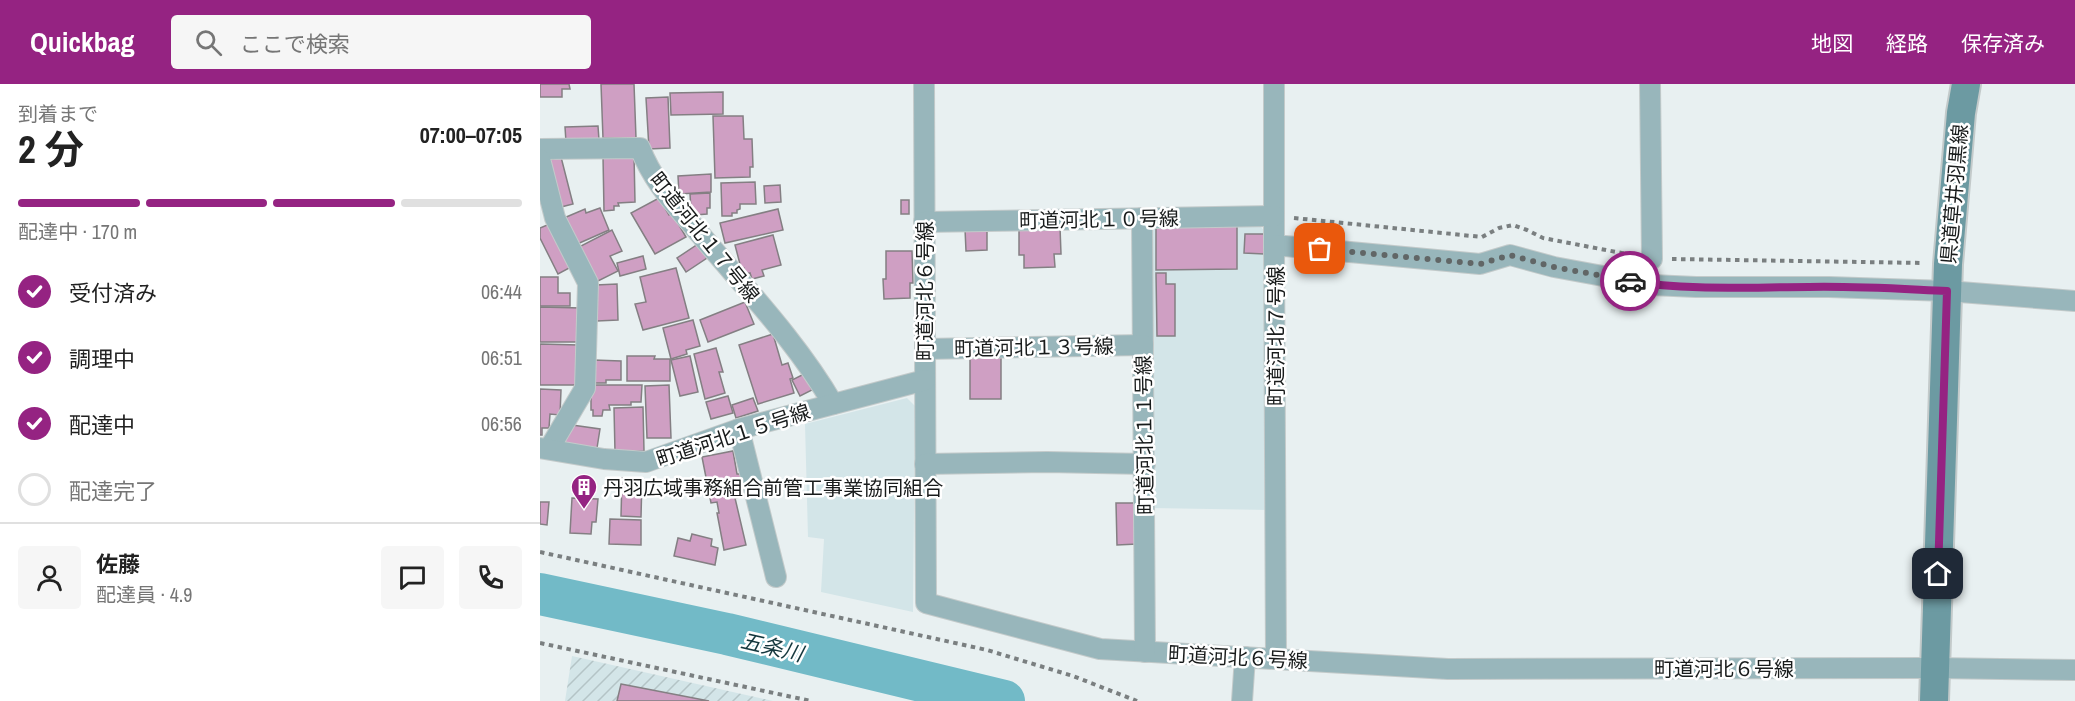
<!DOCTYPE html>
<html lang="ja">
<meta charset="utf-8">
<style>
body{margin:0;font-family:"Archivo Narrow","Noto Sans JP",sans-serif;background:#f6f6f6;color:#222;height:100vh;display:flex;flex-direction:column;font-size:22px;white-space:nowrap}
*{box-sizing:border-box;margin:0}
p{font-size:20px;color:#767676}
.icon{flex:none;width:33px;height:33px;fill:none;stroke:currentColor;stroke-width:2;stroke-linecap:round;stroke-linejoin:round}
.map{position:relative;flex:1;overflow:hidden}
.sheet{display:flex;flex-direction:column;background:#fff;width:540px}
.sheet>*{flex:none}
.pin{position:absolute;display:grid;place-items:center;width:51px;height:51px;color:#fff;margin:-26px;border-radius:12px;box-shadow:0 3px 9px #0006}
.courier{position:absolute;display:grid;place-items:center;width:60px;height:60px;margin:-30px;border:4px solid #952382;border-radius:50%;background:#fff;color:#222;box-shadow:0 2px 8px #0007}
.head em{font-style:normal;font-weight:700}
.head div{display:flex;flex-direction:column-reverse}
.head{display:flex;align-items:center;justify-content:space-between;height:102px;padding:0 18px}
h1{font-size:39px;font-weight:700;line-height:45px}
.bar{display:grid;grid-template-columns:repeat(4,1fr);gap:9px 6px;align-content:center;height:72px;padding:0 18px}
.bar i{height:8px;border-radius:4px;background:#e0e0e0}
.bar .selected{background:#952382}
.bar p{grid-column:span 4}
.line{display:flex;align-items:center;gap:15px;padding:0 18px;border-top:2px solid #e0e0e0}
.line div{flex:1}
.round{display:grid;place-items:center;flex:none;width:63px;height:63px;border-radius:6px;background:#f6f6f6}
ol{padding:0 18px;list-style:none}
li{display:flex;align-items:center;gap:18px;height:66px}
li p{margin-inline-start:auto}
li .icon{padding:6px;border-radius:50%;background:#952382;color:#fff;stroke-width:4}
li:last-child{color:#767676}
li i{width:33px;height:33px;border:3px solid #e0e0e0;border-radius:50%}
header{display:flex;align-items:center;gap:36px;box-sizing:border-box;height:84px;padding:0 30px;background:#952382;color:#fff}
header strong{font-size:28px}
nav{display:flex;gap:33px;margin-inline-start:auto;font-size:21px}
.search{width:420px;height:54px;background:#f6f6f6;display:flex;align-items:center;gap:15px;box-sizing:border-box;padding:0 21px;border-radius:6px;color:#767676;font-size:22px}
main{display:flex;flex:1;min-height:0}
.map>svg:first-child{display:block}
.built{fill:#d3e5e8}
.industrial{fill:url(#industrial-furrows)}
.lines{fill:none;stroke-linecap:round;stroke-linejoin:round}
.river{stroke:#72bac7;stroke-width:42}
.building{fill:#cf9fc3;stroke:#847f83;stroke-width:1.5}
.street-casing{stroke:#c3caca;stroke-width:22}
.secondary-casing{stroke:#c3caca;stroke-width:32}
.path{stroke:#7a7f80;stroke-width:4;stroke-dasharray:4.5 4.5;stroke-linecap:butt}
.street{stroke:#98b6bb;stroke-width:20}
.secondary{stroke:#6c9aa2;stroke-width:28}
.done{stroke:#616666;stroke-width:6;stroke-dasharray:0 10.8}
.route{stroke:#952382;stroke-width:8}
.labels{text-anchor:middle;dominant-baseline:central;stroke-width:5;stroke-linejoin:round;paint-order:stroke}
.street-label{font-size:20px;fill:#181b1b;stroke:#fff}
.poi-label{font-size:20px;fill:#181b1b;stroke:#fff;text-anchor:start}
.water-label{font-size:21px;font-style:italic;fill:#15383e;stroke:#fff}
</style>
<header>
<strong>Quickbag</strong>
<div class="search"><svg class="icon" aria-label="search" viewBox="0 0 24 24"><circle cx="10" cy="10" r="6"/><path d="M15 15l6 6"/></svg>ここで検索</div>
<nav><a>地図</a><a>経路</a><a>保存済み</a></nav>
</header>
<main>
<section class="sheet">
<div class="head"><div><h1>2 分</h1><p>到着まで</p></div><em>07:00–07:05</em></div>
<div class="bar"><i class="selected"></i><i class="selected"></i><i class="selected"></i><i></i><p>配達中 · 170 m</p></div>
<ol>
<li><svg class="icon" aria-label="check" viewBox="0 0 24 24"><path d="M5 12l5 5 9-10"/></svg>受付済み<p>06:44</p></li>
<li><svg class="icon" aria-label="check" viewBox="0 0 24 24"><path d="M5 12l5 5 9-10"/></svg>調理中<p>06:51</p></li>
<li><svg class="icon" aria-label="check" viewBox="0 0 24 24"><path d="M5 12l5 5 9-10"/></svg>配達中<p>06:56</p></li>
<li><i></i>配達完了</li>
</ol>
<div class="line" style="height:108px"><a class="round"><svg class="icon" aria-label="person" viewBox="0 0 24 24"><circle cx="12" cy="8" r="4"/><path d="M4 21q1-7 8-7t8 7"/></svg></a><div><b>佐藤</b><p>配達員 · 4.9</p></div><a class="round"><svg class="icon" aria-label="chat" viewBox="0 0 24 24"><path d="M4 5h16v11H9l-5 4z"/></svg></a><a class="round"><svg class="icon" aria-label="phone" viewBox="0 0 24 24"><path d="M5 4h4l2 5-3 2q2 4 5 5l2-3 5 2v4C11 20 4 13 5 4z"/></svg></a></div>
</section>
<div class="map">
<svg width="1535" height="617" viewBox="0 0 1535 617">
<defs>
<pattern id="industrial-furrows" width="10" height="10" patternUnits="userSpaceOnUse" patternTransform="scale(1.5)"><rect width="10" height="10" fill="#d3e5e8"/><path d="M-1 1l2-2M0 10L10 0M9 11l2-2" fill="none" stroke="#b4c4c6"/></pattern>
</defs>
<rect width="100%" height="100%" fill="#e8f0f1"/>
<g class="built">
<polygon points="718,139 728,152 729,426 612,424 610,140"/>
<polygon points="367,314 375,322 373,528 281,508 284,455 268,453 265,340"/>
</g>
<polygon class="industrial" points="32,572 233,617 25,617"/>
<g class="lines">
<polyline class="river" points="0,510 187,550 464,617"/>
</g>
<g class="building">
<polygon points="0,0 29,0 30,5 22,5 22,13 0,13"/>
<polygon points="61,0 94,0 96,54 63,54"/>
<polygon points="183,8 183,30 131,31 130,9"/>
<polygon points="128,13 130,64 109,65 106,14"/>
<polygon points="173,32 203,32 204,55 212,55 213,83 210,83 210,93 175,94"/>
<polygon points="58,42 59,56 26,58 25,43"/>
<polygon points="94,71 95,118 78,119 79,122 74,122 74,126 64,127 63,72"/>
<polygon points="21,73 33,120 17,124 5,77"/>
<polygon points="171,90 171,108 139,110 138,92"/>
<polygon points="215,98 216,120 200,120 200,125 197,126 197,129 192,129 192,132 182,132 181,99"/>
<polygon points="240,101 241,118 225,119 224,102"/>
<polygon points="170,109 170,124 167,124 167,130 155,131 154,126 151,126 150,110"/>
<polygon points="119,114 129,131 132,129 146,153 115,170 91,129"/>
<rect x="361" y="116" width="8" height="14"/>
<polygon points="60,124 69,146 35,161 24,134 45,125 46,129"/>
<polygon points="238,125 243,146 185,159 180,139"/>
<polygon points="12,139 33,182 18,190 0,154 0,144"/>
<polygon points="697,141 697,185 616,186 616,142"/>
<polygon points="520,143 521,170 514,170 515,183 484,184 484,171 479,171 479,144"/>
<polygon points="425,145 447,145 447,166 426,167"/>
<polygon points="72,146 82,167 70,172 78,187 54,199 37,164"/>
<polygon points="705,150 724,150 724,170 704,169"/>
<polygon points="233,151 241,181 222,186 224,192 212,195 210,189 206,190 204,184 201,184 195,161"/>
<polygon points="158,160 167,174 146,188 137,174"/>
<polygon points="346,167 372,167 373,199 370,199 370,214 344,215 343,195 346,195"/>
<polygon points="103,172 106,185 80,192 77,179"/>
<polygon points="136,184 149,234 103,246 95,220 106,218 100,193"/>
<polygon points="616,189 626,189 626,200 635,200 635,252 617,252"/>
<polygon points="0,193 18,193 18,209 30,209 30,222 0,222"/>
<polygon points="77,200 78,236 57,237 56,201"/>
<polygon points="205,218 214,240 168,258 160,236"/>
<polygon points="0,223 41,224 41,258 0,258"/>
<polygon points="153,236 160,262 146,266 147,270 131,275 123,244"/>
<polygon points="233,250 242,281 248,279 253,294 250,295 254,309 218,320 199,261"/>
<polygon points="0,260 39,261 38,301 0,301"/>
<polygon points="176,264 183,288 179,288 185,309 165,315 154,270"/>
<polygon points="87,272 115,272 114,275 130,275 130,297 87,297"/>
<polygon points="150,272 158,308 140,312 131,276"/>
<polygon points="461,273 461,315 430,315 430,274"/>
<polygon points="53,276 81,277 81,296 66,296 66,299 53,299"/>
<polygon points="264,290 272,306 260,312 252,296"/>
<polygon points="51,301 102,301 101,318 91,318 91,321 69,321 70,326 63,326 62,332 53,332 53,326 51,326"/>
<polygon points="129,301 131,354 107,354 105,302"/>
<polygon points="0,305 21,306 20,331 10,330 9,344 2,344 2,351 0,351"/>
<polygon points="188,312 193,329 171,335 166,318"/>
<polygon points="213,314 218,327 196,334 192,321"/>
<polygon points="103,323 104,367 75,368 74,324"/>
<polygon points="32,341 60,345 57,364 24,359"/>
<polygon points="193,367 197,390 201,390 203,399 199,400 201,413 195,414 206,461 184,466 177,429 179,429 177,418 171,419 162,373"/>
<polygon points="82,394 102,395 101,433 81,432"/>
<polygon points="32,414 58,415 56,438 52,438 51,450 30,449"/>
<polygon points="0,418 9,418 7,441 0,440"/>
<polygon points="576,419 596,419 597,460 577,461"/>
<polygon points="70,435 101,436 101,461 69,460"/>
<polygon points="152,450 172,455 171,462 178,464 175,481 134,472 138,454 150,457"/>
<polygon points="81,600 169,617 77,617"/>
</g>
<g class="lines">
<g class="street-casing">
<g id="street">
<polyline points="384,0 386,519 560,565 908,585 1395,584 1535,586"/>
<polyline points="734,0 734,161"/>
<polyline points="1110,0 1112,175"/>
<path d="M0 65 100 64C114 100 136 121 160 150 206 205 257 258 293 320"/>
<polyline points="0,75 15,134 48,199 45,304 9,365"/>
<polyline points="602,134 605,568"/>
<polyline points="384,138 734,132"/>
<polyline points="385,265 603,261"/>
<polyline points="199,345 236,493"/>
<polyline points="0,364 64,375 106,378 199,345 385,296"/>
<polyline points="385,380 507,378 605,380"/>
<polyline points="736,575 734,161 940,180 970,171 1014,183 1112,201 1156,203 1289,203 1407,207 1535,217"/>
<polyline points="702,617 705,573"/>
</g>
</g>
<g class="secondary-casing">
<polyline id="secondary" points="1394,617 1408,180 1421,29 1426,0"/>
</g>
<g class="path">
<polyline points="754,134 942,153 959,144 973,141 987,146 1003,154 1092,171"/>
<polyline points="1132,175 1383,179"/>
<polyline points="0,468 447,566 533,592 597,617"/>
<polyline points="0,559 271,617"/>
</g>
<use href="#street" class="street"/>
<use href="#secondary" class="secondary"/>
</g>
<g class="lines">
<polyline class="done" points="780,165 940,180 970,171 1014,183 1090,197"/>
<path class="route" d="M1090 197C1149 207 1209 203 1269 203 1315 202 1361 205 1407 207L1398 490"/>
</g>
<defs>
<g id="building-pin" transform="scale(1.35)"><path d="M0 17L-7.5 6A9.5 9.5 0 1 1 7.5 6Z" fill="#952382" stroke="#fff"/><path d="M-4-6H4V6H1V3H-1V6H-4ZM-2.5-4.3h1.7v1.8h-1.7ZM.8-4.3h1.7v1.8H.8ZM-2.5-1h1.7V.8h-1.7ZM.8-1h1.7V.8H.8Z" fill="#fff"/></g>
</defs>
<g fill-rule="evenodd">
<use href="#building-pin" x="44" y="403"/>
</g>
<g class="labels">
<g class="street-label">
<text transform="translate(1414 110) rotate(-85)">県道草井羽黒線</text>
<text transform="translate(559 135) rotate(-1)">町道河北１０号線</text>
<text transform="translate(165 153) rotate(51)">町道河北１７号線</text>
<text transform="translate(384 207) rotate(-90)">町道河北６号線</text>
<text transform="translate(735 252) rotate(-90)">町道河北７号線</text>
<text transform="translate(494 263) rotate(-1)">町道河北１３号線</text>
<text transform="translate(193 351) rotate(-18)">町道河北１５号線</text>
<text transform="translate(604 351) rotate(-91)">町道河北１１号線</text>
<text transform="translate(698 573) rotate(3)">町道河北６号線</text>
<text x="1184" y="584">町道河北６号線</text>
</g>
<g class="poi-label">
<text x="63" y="403">丹羽広域事務組合前管工事業協同組合</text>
</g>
<g class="water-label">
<text transform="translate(232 563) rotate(13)">五条川</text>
</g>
</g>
</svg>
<div class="pin" style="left:780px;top:165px;background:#ea580c"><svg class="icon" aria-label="bag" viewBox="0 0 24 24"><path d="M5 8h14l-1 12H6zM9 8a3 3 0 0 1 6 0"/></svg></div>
<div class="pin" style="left:1398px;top:490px;background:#1f2937"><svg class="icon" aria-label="home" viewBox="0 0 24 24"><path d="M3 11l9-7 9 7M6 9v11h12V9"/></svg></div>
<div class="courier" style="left:1090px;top:197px"><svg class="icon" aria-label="car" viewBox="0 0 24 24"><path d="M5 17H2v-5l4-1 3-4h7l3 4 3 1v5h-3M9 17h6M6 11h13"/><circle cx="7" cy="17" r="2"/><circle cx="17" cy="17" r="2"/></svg></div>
</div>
</main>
